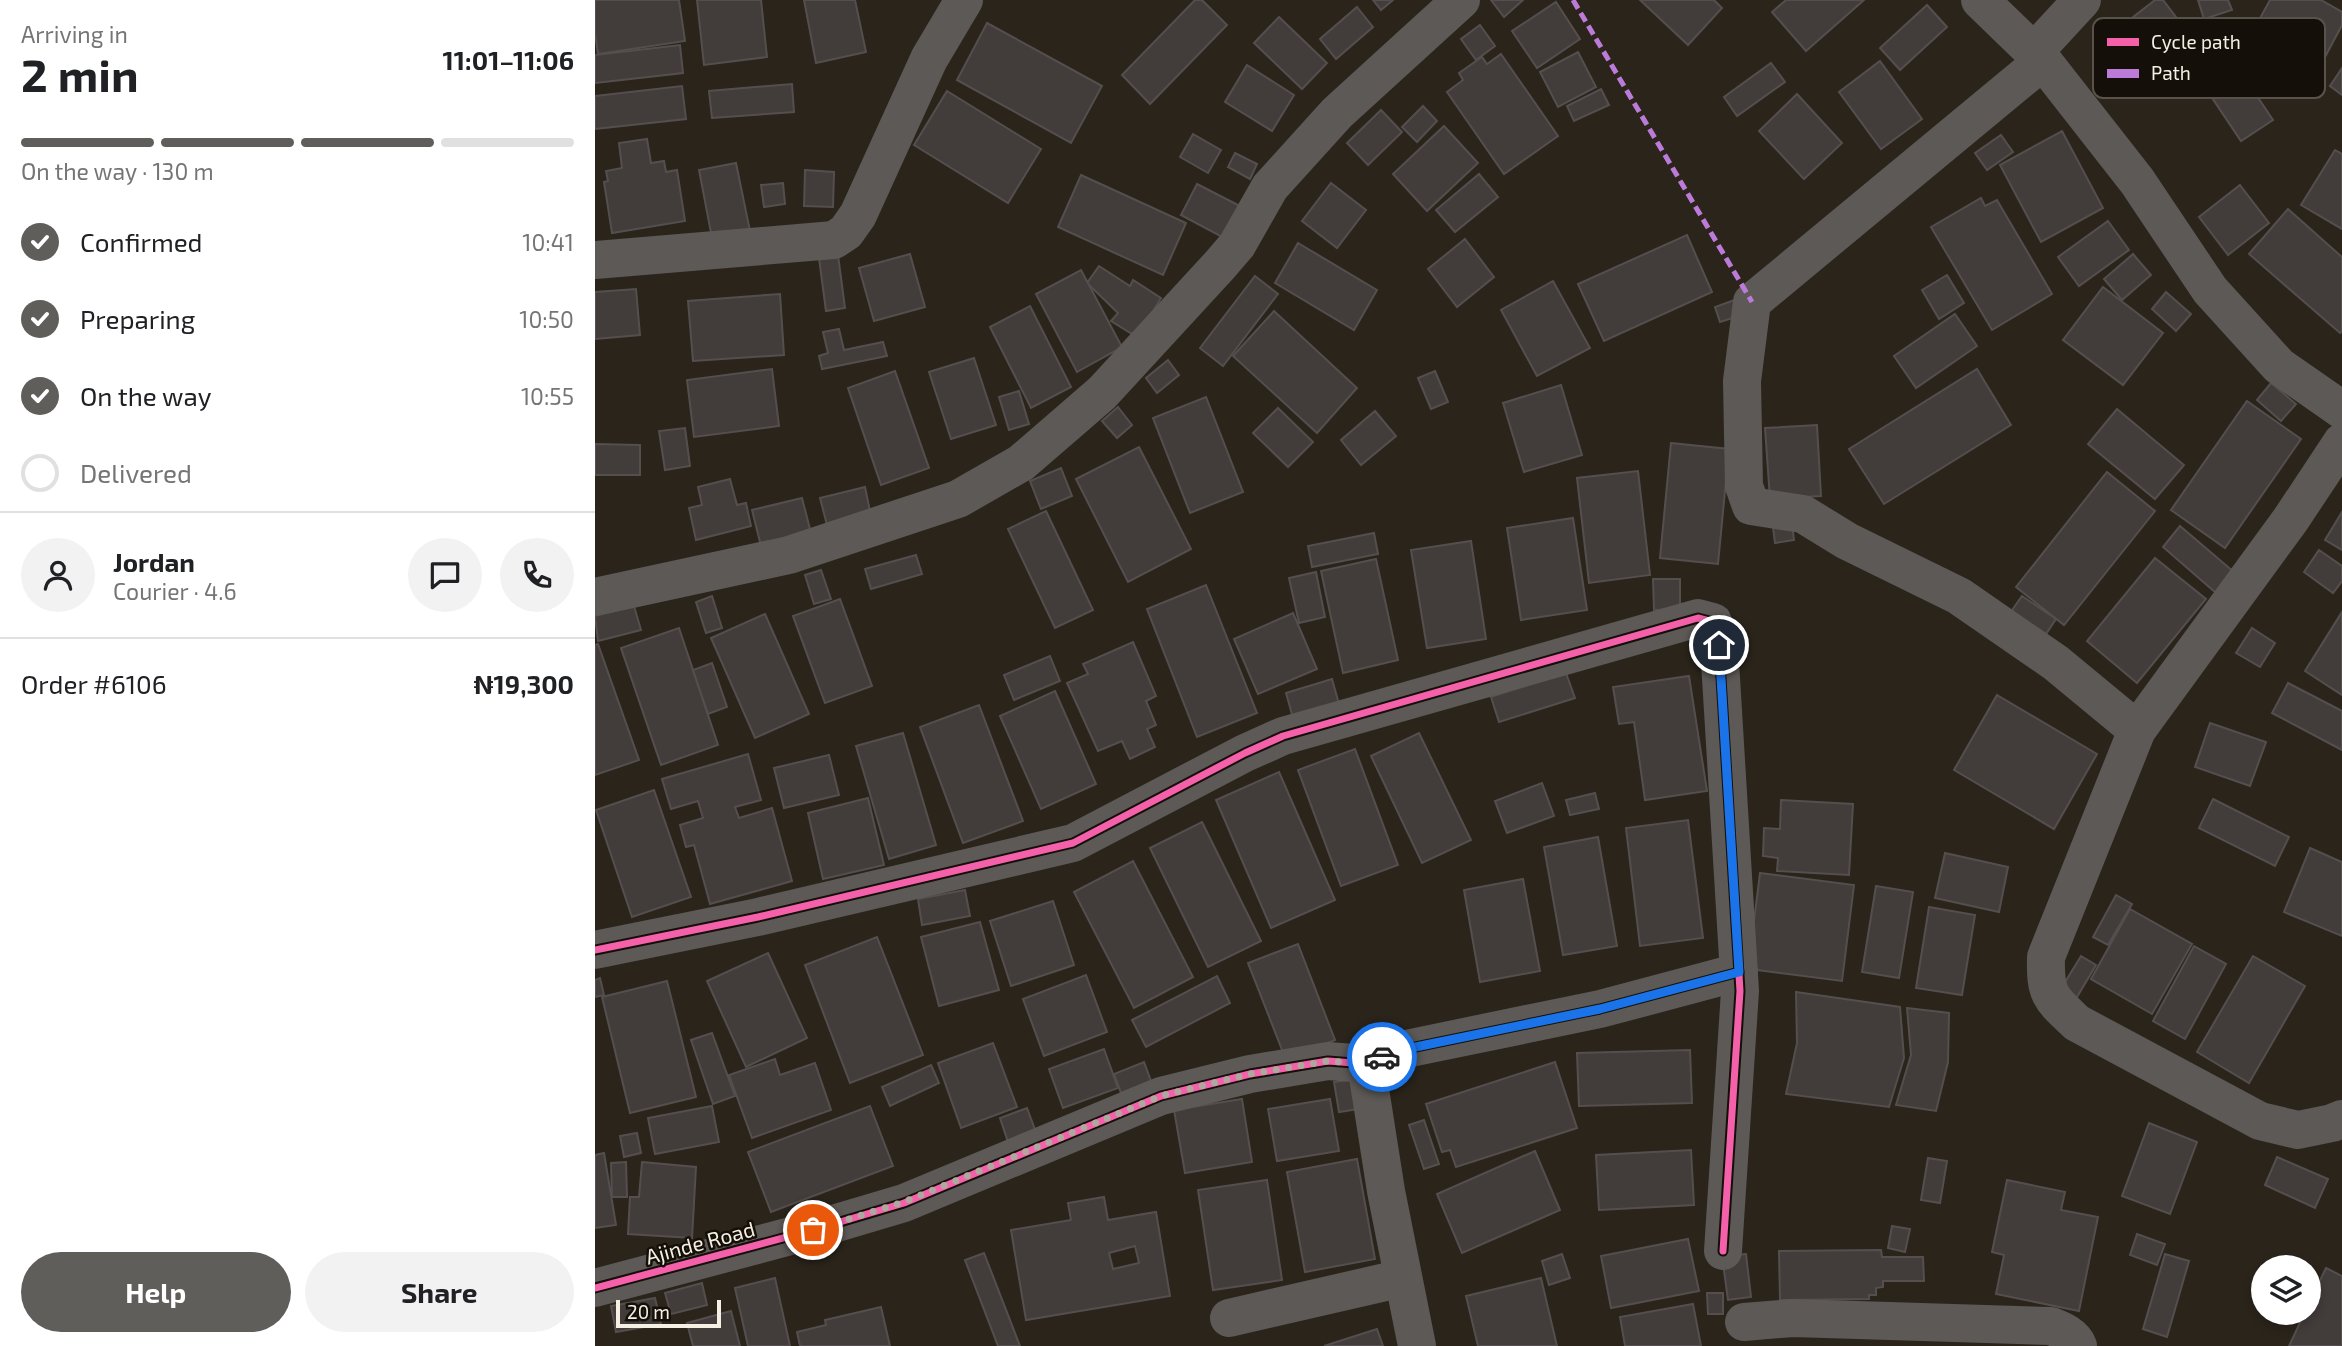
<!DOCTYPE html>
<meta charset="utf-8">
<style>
body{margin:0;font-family:"Exo 2",sans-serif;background:#f2f2f2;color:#202124;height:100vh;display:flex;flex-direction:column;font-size:26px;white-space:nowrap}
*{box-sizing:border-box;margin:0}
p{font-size:23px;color:#757577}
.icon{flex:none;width:38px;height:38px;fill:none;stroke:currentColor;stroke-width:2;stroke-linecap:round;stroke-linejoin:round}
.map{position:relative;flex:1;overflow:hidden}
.side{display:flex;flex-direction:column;background:#fff;width:595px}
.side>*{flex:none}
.fabs{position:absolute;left:1656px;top:1255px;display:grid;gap:14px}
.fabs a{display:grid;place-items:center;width:70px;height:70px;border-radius:50%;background:#fff;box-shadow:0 4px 10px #0003;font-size:35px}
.scale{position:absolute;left:21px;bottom:18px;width:105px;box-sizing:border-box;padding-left:7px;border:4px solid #f6efe4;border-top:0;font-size:19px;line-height:24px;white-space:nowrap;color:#f6efe4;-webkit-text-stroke:5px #140f08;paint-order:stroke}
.pin{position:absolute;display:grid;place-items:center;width:60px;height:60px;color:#fff;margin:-30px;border:4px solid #fff;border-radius:50%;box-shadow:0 2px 7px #0007}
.courier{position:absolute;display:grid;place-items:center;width:70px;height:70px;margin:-35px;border:5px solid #1a73e8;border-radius:50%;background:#fff;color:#222;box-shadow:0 2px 9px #0007}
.summary em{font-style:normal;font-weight:700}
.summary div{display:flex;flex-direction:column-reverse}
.summary{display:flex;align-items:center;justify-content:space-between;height:119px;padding:0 21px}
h1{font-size:46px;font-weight:700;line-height:52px}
.bar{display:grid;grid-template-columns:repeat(4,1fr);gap:10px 7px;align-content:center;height:84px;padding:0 21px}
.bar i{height:9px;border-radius:5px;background:#e0e0e0}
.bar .active{background:#605e5b}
.bar p{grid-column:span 4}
.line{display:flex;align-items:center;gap:18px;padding:0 21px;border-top:2px solid #e0e0e0}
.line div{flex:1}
.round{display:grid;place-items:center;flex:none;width:74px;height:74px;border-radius:37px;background:#f2f2f2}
ol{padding:0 21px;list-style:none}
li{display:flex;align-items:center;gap:21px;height:77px}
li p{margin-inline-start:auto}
li .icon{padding:7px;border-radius:50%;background:#605e5b;color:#fff;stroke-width:4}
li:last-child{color:#757577}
li i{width:38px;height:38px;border:4px solid #e0e0e0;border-radius:50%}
.primary-button{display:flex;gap:14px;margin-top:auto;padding:14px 21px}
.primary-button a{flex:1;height:80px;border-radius:42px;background:#605e5b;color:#fff;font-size:28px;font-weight:700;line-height:80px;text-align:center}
.primary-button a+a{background:#f2f2f2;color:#202124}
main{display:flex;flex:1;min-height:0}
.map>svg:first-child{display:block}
.building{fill:#423c3b;stroke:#544f4e;stroke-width:2;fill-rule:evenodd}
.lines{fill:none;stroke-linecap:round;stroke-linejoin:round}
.minor{stroke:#5c5956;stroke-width:38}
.quiet{stroke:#bd7bd9;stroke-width:5;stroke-dasharray:10 5;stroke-linecap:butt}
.cycleway-casing{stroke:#140f08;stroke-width:11}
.cycleway{stroke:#f560ab;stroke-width:7}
.done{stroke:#afa89e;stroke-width:7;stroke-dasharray:0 12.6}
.route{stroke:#1a73e8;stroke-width:9}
.labels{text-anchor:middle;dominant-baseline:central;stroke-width:5;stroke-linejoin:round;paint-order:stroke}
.street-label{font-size:21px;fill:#f6efe4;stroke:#140f08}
.key{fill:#140f08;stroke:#58524a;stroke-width:2}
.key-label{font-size:19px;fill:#f6efe4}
</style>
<main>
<section class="side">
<div class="summary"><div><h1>2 min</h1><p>Arriving in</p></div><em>11:01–11:06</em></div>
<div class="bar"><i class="active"></i><i class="active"></i><i class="active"></i><i></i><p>On the way · 130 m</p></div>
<ol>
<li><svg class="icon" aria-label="check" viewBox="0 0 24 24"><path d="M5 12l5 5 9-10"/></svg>Confirmed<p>10:41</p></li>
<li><svg class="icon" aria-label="check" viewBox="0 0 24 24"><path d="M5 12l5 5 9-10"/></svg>Preparing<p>10:50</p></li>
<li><svg class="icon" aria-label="check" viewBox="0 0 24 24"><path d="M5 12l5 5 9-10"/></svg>On the way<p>10:55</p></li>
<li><i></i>Delivered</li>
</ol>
<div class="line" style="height:126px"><a class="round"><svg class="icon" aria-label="person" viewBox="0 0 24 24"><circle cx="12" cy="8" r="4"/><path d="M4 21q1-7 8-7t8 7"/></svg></a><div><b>Jordan</b><p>Courier · 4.6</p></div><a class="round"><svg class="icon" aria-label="chat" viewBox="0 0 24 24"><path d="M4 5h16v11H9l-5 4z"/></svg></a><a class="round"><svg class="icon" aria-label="phone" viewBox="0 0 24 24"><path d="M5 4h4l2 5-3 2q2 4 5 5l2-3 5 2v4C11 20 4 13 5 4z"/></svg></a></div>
<div class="line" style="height:91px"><div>Order #6106</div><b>₦19,300</b></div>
<div class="primary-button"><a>Help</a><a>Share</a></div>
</section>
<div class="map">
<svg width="1747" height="1346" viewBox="0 0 1747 1346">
<rect width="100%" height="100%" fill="#2a241b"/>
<g class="building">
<polygon points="0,0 84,0 90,41 3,54 0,33"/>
<polygon points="102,0 166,0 172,57 109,65"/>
<polygon points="209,0 260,0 271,52 221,63"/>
<polygon points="600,0 607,0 632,25 555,104 527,75"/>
<polygon points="778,0 798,0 786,10"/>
<polygon points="896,0 928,0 909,17"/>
<polygon points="1045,0 1119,0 1127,8 1093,45"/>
<polygon points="1191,0 1269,0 1211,51 1177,12"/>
<polygon points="1560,0 1568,0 1600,42 1550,81 1515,35"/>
<polygon points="1603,0 1633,0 1637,10 1609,19"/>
<polygon points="1675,0 1726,0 1747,12 1747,25 1730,57 1715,48 1709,59 1658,31"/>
<polygon points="961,2 985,39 942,68 917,31"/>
<polygon points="1332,5 1352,27 1305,70 1285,48"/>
<polygon points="762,7 778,27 741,59 725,39"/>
<polygon points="684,17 732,63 707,89 659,43"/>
<polygon points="392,23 507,86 476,143 362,80"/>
<polygon points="885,25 900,46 881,60 866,39"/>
<polygon points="1627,44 1678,120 1646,141 1595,65"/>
<polygon points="85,45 88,73 0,83 0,55"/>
<polygon points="983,52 1001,87 963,107 945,72"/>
<polygon points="906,54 963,136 909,174 852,92 868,80 864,73 887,57 892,64"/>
<polygon points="1285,61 1327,119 1286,149 1244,92"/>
<polygon points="1176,63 1190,82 1142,116 1129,97"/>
<polygon points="652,65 699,95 677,131 630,102"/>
<polygon points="1747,68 1747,95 1735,86"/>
<polygon points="197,84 199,112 117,118 114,91"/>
<polygon points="87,86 91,119 0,129 0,96"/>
<polygon points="1006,89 1014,105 979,121 972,106"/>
<polygon points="352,91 446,149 413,203 319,145"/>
<polygon points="1202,94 1247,143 1209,179 1164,131"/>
<polygon points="828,106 842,121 822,142 807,127"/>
<polygon points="786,110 807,132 773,165 752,143"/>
<polygon points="849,126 883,163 832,211 798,174"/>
<polygon points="1467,131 1508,208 1446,242 1405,165"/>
<polygon points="598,134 626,150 613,173 585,157"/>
<polygon points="1406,135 1418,152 1392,170 1380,153"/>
<polygon points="52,139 56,163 69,161 71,172 82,170 90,221 17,233 9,182 13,181 11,171 27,168 24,143"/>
<polygon points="1740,150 1747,154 1747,229 1706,205"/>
<polygon points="640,153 662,164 655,179 633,167"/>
<polygon points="141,163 155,231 117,238 104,170"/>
<polygon points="210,170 239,172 238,207 209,206"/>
<polygon points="884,174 903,197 860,232 841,210"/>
<polygon points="486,175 591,223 568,275 463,227"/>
<polygon points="188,183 190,204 169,207 166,185"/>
<polygon points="736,183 771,210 742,248 707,221"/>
<polygon points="602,184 645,206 629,238 586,215"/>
<polygon points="1645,185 1674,223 1633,255 1604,217"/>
<polygon points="1386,198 1390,206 1402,200 1457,294 1397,330 1336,227"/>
<polygon points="1693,209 1747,257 1747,331 1745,333 1654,254"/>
<polygon points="1513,221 1534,250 1484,286 1463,257"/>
<polygon points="1092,235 1117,292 1009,341 983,284"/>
<polygon points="870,239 899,277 862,307 833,269"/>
<polygon points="703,243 782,290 759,330 680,283"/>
<polygon points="315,254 330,307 279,321 264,268"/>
<polygon points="1538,254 1556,275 1527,300 1509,279"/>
<polygon points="243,255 250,308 231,311 224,258"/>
<polygon points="504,266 535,286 538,280 566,298 542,337 516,321 523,313 492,283"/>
<polygon points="486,270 527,347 482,372 441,294"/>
<polygon points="1352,275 1369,303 1344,319 1327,290"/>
<polygon points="660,276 683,294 628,366 605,348"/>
<polygon points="958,281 995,348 942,376 906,310"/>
<polygon points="1508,287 1568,333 1528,385 1468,340"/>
<polygon points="41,289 45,335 0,339 0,292"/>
<polygon points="1571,292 1596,314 1581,331 1557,309"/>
<polygon points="185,294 189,355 98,361 93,301"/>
<polygon points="1142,299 1147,315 1125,322 1120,307"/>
<polygon points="435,306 476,387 436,408 395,327"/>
<polygon points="679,311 762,388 722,433 638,356"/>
<polygon points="1360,314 1382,346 1321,388 1299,356"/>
<polygon points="244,329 249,350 288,342 292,356 227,369 224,356 233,353 228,332"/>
<polygon points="379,358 401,425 356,439 334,372"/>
<polygon points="573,360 584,375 562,393 551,378"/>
<polygon points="177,369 184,426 99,437 92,380"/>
<polygon points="1382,369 1416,425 1289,504 1254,449"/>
<polygon points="300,371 334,468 286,485 253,388"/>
<polygon points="840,371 853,402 836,409 823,378"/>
<polygon points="1676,383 1701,404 1686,421 1662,400"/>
<polygon points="966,385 987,455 929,472 908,403"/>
<polygon points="424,391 434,424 414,430 404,397"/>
<polygon points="611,397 648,492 595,513 558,418"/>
<polygon points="1652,401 1706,439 1630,548 1576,510"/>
<polygon points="523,407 537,425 522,438 507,421"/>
<polygon points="683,408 718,442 693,467 658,433"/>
<polygon points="1522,409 1589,465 1560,499 1493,444"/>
<polygon points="780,411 801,436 766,465 746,440"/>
<polygon points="1222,425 1226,496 1175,499 1170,428"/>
<polygon points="90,428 95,466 70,470 64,431"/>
<polygon points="1076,443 1134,449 1123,564 1065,558"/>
<polygon points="0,444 45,445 45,475 0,475"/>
<polygon points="544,447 596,549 533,582 481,479"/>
<polygon points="466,468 477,496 446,509 435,481"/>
<polygon points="1043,471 1055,575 994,583 982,478"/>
<polygon points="1512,472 1560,511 1469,625 1421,587"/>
<polygon points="135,479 142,505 151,503 156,526 101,540 94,508 107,505 103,487"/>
<polygon points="270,487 276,516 232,525 225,498"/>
<polygon points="207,498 216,533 166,546 157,510"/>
<polygon points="451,511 498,610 460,628 413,529"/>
<polygon points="1747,512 1747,550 1730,540"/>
<polygon points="1196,517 1199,540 1180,543 1177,519"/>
<polygon points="978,518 992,610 926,620 912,528"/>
<polygon points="1585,526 1646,578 1628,599 1568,547"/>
<polygon points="779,533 783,554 717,567 713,546"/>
<polygon points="876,541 891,639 832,648 816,550"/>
<polygon points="1724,550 1747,566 1747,581 1738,593 1709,572"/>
<polygon points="321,555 327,574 276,589 270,569"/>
<polygon points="1560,558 1611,599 1542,683 1492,641"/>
<polygon points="781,559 803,660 748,673 726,571"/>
<polygon points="226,570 236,599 219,604 210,575"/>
<polygon points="721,572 730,617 704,623 694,578"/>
<polygon points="1058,579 1085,579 1085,609 1059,610"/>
<polygon points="611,585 662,713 602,737 552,609"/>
<polygon points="117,596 127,628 111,633 101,602"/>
<polygon points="1427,596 1461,619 1447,640 1413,616"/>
<polygon points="245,599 277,686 230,703 198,616"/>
<polygon points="39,606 46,630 3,641 0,616"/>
<polygon points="1747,612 1747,695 1710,671"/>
<polygon points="698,613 722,669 663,694 639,639"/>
<polygon points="170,614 214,714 160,738 116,638"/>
<polygon points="84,628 123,745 66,765 26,648"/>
<polygon points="1657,628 1680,643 1665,667 1641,653"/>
<polygon points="538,642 561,696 551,701 561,725 552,729 560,747 535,759 527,741 503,751 472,683 493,674 488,664"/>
<polygon points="3,644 44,760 0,775 0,645"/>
<polygon points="455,656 465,681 419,700 409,675"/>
<polygon points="117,663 132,707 113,714 98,670"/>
<polygon points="971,673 980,698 904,722 896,697"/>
<polygon points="1094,676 1112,791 1050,800 1039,722 1024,724 1018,687"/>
<polygon points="737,679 744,704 698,718 691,693"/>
<polygon points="1693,683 1747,711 1747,750 1677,713"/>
<polygon points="460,691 501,784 446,809 405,716"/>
<polygon points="1402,695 1502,754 1459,829 1359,770"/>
<polygon points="384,705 428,821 368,843 325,727"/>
<polygon points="1615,723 1671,742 1655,786 1600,767"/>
<polygon points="308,733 341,845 294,859 261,746"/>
<polygon points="824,733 876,840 827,863 776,756"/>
<polygon points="760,749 803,865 746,886 703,770"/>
<polygon points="153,754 166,800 140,807 144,818 177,808 197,881 115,904 99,845 91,847 85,825 108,818 103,801 76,809 67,779"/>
<polygon points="234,755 244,795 189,808 179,768"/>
<polygon points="684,772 740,900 676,928 621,800"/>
<polygon points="947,783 959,816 912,833 900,801"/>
<polygon points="59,790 96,897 37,917 1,810"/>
<polygon points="1000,793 1004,809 975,815 971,800"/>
<polygon points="273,798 289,865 228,879 213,813"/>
<polygon points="1618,799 1694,837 1680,866 1604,828"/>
<polygon points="1186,800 1258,804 1254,875 1182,871 1183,858 1168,856 1169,828 1185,829"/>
<polygon points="1093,820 1108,938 1045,946 1031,828"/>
<polygon points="607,822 666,941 613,967 555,848"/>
<polygon points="1003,837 1022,946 968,955 949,847"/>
<polygon points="1715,848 1747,862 1747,936 1689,912"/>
<polygon points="1350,853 1413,867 1404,912 1340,898"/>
<polygon points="538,861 598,977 539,1008 479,892"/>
<polygon points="1165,873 1259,885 1247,981 1153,969"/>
<polygon points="928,879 945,971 885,982 869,890"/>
<polygon points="1281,886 1318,892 1304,978 1267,972"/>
<polygon points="370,890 375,916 327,925 323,899"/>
<polygon points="1521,895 1537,904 1513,945 1498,937"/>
<polygon points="458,901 479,965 416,986 395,921"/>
<polygon points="1334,907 1380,915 1367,995 1321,988"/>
<polygon points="1535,909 1597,944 1557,1014 1496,979"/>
<polygon points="385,922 404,990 344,1006 326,937"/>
<polygon points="282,937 328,1055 255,1083 210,965"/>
<polygon points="703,944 740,1040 691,1060 653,963"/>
<polygon points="1599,946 1631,964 1590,1039 1558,1021"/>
<polygon points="173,953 212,1038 151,1067 112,981"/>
<polygon points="1486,956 1501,965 1479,1002 1464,992"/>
<polygon points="1658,956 1710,986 1654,1083 1602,1052"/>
<polygon points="491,975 512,1032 449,1056 428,999"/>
<polygon points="622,976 635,1003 551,1047 537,1020"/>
<polygon points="5,978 9,995 0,997 0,980"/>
<polygon points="72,981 101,1097 35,1113 7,997"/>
<polygon points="1201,992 1305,1007 1309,1058 1294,1107 1191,1094 1202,1043"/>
<polygon points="1312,1008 1354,1013 1353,1062 1341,1111 1301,1105 1316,1055"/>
<polygon points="117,1033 140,1096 118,1104 96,1040"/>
<polygon points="398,1043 422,1107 366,1128 343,1063"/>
<polygon points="509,1049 523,1088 468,1108 454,1069"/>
<polygon points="1095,1050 1097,1103 984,1106 982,1053"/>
<polygon points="180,1059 185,1075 220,1063 236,1110 157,1138 134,1075"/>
<polygon points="549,1062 556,1081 526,1093 519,1074"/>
<polygon points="960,1062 982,1128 861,1167 855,1150 847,1152 831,1104"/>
<polygon points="336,1065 344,1083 295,1106 287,1087"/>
<polygon points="759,1079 764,1109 744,1112 739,1082"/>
<polygon points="647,1099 657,1162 590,1173 579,1110"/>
<polygon points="735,1099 744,1151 682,1161 673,1109"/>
<polygon points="117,1106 124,1142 60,1154 53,1118"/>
<polygon points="275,1106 298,1166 176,1212 153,1152"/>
<polygon points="432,1108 442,1135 414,1145 405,1118"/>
<polygon points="829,1120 844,1164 829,1169 814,1125"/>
<polygon points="1554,1123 1602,1142 1575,1214 1527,1196"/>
<polygon points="42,1133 46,1153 29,1157 25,1136"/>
<polygon points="1096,1150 1099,1205 1004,1210 1001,1155"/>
<polygon points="940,1151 965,1210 867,1253 842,1194"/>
<polygon points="9,1153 21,1225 0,1228 0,1155"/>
<polygon points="1682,1157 1733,1179 1720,1208 1670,1185"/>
<polygon points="1333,1158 1352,1161 1345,1203 1326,1200"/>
<polygon points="762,1159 780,1259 710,1272 692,1172"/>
<polygon points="31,1162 32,1197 17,1197 16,1163"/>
<polygon points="47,1162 101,1167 97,1238 33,1234 35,1197 44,1197"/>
<polygon points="672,1180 687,1280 618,1290 603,1190"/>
<polygon points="1412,1180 1470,1192 1466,1210 1503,1217 1484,1311 1401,1294 1409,1255 1397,1252"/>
<path d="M509 1197 513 1220 561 1212 575 1296 431 1320 416 1230 476 1220 473 1203ZM540 1246 544 1263 518 1269 514 1253Z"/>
<polygon points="1297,1226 1315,1229 1310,1252 1293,1248"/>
<polygon points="1542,1234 1570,1244 1562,1265 1535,1255"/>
<polygon points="1093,1239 1104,1291 1016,1308 1006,1256"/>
<polygon points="1286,1250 1287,1257 1328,1257 1329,1281 1288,1281 1288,1287 1281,1288 1281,1295 1274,1295 1274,1299 1185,1300 1184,1251"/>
<polygon points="389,1253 425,1346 403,1346 370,1260"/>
<polygon points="967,1254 975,1278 954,1285 947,1261"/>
<polygon points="1151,1254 1156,1297 1133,1300 1127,1256"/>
<polygon points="1570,1254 1594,1261 1572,1337 1548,1329"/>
<polygon points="1731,1268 1747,1276 1747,1346 1694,1346 1710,1312 1713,1312 1713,1305"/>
<polygon points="180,1278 195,1346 153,1346 140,1288"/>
<polygon points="946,1278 962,1346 883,1346 871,1296"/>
<polygon points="107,1283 112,1305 76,1314 70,1293"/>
<polygon points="1112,1293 1128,1293 1128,1314 1113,1314"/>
<polygon points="60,1298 66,1324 21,1332 16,1306"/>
<polygon points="1098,1304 1106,1346 1030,1346 1025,1317"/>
<polygon points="286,1307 295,1346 205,1346 202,1332 231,1325 230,1320"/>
<polygon points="136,1311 145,1346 98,1346 92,1323"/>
<polygon points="782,1329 788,1346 729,1346"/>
</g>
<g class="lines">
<g class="minor">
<polyline points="1385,0 1448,61 1542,181 1615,290 1684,366 1747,410"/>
<polyline points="1439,52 1487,0"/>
<polyline points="1448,61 1157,302 1147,381 1149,486 1156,506 1208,514 1252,541 1364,596 1461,663 1542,730"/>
<polyline points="0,260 239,240 251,232 263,215 334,59 369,0"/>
<path d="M1747 442 1696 519 1542 730 1451 957C1450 995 1455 998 1482 1023L1665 1121 1703 1130 1737 1123 1747 1119"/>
<polyline points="0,597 194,555 363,499 426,463 507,393 624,266 642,245 675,187 742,113 866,0"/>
<polyline points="0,950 163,917 478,843 650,753 688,736 1103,618 1118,622 1124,645 1145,991 1128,1251"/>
<polyline points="771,1064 791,1191 822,1346"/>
<polyline points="0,1288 218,1230 309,1203 566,1096 655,1074 733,1061 771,1064 806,1050 1005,1009 1144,972"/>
<polyline points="634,1318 808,1278"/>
<path d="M1149 1322 1198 1318 1456 1326C1466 1330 1479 1335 1483 1346"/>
</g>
<polyline class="quiet" points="978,0 1157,302"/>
<g class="cycleway-casing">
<g id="cycleway">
<polyline points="0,950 163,917 478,843 650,753 688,736 1103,618 1118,622 1124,645 1145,991 1128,1251"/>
<polyline points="0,1288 218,1230 309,1203 566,1096 655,1074 733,1061 771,1064 806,1050 1005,1009 1144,972"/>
</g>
</g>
<use href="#cycleway" class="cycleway"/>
</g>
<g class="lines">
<polyline class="done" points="218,1230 309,1202 566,1096 655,1074 733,1061 771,1064 787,1057"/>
<polyline class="route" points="787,1057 806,1050 1005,1009 1144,972 1124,645"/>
</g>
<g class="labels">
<g class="street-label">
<text transform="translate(105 1242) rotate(-15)">Ajinde Road</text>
</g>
</g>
<rect x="1498" y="18" width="232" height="80" rx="10" class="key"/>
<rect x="1512" y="38" width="32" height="8" fill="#f560ab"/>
<rect x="1512" y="69" width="32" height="9" fill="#bd7bd9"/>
<g class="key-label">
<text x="1556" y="49">Cycle path</text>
<text x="1556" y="80">Path</text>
</g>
</svg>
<div class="fabs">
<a><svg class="icon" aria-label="layers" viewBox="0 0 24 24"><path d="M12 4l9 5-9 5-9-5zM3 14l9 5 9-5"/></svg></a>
</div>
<div class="scale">20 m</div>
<div class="pin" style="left:218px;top:1230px;background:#ea580c"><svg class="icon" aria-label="bag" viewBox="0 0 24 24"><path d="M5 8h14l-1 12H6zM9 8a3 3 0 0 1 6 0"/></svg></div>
<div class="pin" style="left:1124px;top:645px;background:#1f2937"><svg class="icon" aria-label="home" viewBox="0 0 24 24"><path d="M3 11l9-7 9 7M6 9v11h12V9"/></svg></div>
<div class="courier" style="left:787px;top:1057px"><svg class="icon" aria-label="car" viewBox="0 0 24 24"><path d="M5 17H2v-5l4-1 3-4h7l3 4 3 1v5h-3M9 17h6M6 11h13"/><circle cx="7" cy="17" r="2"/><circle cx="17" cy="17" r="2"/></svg></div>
</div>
</main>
